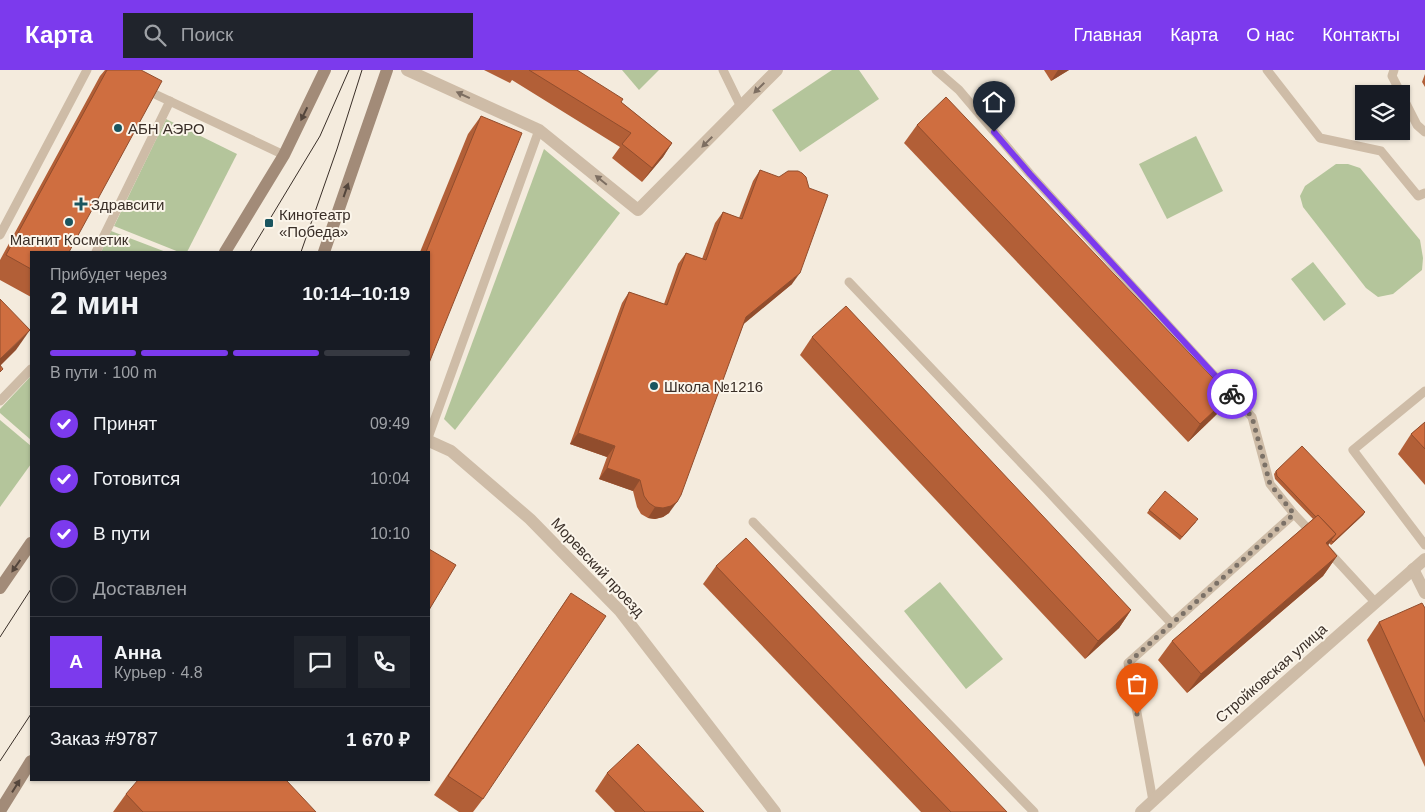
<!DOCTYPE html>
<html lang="ru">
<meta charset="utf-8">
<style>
body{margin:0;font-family:Arial,sans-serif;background:#20242c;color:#f1f3f6;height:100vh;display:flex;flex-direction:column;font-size:19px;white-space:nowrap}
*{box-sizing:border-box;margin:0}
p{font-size:16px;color:#9ea1a6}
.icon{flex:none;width:28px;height:28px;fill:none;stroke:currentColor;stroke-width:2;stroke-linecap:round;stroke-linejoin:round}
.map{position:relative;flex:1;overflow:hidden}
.panel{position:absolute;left:30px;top:181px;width:400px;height:530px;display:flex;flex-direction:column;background:#171b24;border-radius:0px;box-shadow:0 1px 4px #0004}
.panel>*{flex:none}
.buttons{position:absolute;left:1355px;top:15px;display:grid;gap:10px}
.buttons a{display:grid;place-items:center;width:55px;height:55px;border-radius:0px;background:#171b24;box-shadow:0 1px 4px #0004;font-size:25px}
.pin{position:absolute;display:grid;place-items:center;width:42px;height:42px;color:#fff;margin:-51px -21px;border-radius:50% 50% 50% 0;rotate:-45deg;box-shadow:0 0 5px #0007}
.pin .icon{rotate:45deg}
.courier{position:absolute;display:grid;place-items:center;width:50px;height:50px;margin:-25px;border:4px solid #7c3aed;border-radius:50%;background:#fff;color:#222;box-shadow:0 1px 6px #0007}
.summary em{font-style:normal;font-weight:600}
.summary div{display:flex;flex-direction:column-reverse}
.summary{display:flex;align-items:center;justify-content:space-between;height:85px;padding:0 20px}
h1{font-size:32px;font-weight:600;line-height:38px}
.bar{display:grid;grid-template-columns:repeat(4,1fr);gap:8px 5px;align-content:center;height:60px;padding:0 20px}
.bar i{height:6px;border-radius:4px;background:#363941}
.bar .current{background:#7c3aed}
.bar p{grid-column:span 4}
.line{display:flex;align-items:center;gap:12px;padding:0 20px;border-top:1px solid #363941}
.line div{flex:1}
.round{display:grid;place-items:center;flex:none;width:52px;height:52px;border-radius:0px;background:#20242c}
ol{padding:0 20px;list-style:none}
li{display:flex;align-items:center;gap:15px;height:55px}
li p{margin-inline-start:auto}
li .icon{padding:5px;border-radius:50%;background:#7c3aed;color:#fff;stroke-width:4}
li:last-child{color:#9ea1a6}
li i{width:28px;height:28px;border:2px solid #363941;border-radius:50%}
header{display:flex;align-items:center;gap:30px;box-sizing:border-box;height:70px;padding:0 25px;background:#7c3aed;color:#fff}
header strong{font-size:24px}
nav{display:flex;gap:28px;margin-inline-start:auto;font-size:18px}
.search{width:350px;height:45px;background:#20242c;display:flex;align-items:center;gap:12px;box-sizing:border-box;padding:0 18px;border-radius:0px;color:#9ea1a6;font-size:19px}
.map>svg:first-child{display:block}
.green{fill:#b4c59b}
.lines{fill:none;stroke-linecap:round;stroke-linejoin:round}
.service{stroke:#cebca7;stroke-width:9}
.minor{stroke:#cebca7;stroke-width:12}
.secondary{stroke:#a28b78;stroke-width:12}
.tram{stroke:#3a2f28;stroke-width:1}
.wall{fill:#b25f37}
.shaded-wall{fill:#914d2d}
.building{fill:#cf6e40;stroke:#914d2d}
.oneway{fill:#7d6e61}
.oneway2{fill:#54463c}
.done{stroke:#7b7167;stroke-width:5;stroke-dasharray:0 9}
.route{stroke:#7c3aed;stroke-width:6}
.poi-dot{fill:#1a555f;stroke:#fbf5ea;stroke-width:2}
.labels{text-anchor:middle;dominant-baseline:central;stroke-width:4;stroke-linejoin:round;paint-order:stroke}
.poi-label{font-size:15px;fill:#3a2f28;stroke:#fbf5ea;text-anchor:start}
.street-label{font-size:15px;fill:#3a2f28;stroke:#fbf5ea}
</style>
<header>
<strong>Карта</strong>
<div class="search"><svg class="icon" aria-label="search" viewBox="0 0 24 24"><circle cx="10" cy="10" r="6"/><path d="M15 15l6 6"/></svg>Поиск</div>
<nav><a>Главная</a><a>Карта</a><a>О нас</a><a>Контакты</a></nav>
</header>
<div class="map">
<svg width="1425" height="742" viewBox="0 0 1425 742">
<rect width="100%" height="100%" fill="#f4ebdd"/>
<g class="green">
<polygon points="622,0 659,0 639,20"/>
<polygon points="832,0 859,0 879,29 800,82 772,40"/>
<polygon points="166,49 237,84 187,182 179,182 114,156"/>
<polygon points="1196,66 1223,121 1167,149 1139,94"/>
<polygon points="544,79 620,143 455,360 444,349"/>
<polygon points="1336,94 1348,94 1360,98 1420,170 1423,188 1422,200 1393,224 1378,227 1366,218 1303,137 1300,126 1305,116"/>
<polygon points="111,161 166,182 101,182"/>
<polygon points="1313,192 1346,234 1324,251 1291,209"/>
<polygon points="31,306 31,370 0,343 0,339"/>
<polygon points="0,350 31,376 31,394 0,437"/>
<polygon points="940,512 1003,589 966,619 904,541"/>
</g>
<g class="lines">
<g class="service">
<polyline points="723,0 741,37"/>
<polyline points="936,0 959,20 1030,104 1252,347 1270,414 1294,444 1313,464"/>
<polyline points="1267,0 1320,68 1381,81 1418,126 1425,123"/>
<polyline points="1394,0 1392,6 1417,55 1425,62"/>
<polyline points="144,19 284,85"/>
<polyline points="0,165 87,0"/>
<polyline points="96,182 170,31"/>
<polyline points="849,212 1046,419 1172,554"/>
<polyline points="1425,321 1353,380 1425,475"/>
<polyline points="0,331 31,299"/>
<polyline points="429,365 539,60"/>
<polyline points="753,452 1034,742"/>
<polyline points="1328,481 1375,532"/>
<polyline points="1153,731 1128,593 1294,444"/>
</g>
<g class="minor">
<polyline points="407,0 539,60 638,140 777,0"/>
<polyline points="429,371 451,381 530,449 620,541 775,742"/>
<polyline points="1413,499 1425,523"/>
<polyline points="1141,742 1206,682 1425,489"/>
</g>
<g class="secondary">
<polyline points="225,182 284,85 325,0"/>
<polyline points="324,182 387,0"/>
<polyline points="0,518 31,473"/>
<polyline points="0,741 31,691"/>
</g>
<g class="tram">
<polyline points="250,182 320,66 349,0"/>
<polyline points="301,182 337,79 362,0"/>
<polyline points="0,567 31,519"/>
<polyline points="0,691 31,644"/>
</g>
</g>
<g class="wall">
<polygon points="105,0 141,0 31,182 31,227 0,210 0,190 100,6"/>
<polygon points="484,0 577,0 621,32 672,73 663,87 642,112 612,88 620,77 512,10 510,13"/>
<polygon points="1044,0 1069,0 1051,11"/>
<polygon points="1425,4 1425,17 1422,12"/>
<polygon points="481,46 429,182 420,182 468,64"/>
<polygon points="917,55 1230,326 1217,344 1188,372 904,73"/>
<polygon points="760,100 792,214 744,253 669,443 663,447 655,449 648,448 641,444 637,437 633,421 599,409 607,387 570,374 622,233 629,222 664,234 678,194 686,183 702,189 715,153 723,142 739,148 753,111"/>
<polygon points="812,267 1131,540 1119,558 1085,589 800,285"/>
<polygon points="1425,352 1425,415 1398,384 1411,364"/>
<polygon points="1276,401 1365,442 1363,445 1331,475 1329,473 1328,475 1337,486 1323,506 1187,623 1158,590 1172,571 1313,449 1275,409 1274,404"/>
<polygon points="1149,440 1196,452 1180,470 1147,443"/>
<polygon points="716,496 1007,742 921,742 703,514"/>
<polygon points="571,523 483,729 473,742 459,742 434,725"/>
<polygon points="1425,538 1425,697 1367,570 1379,552"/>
<polygon points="607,703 704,742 615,742 595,721"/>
<polygon points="126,724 316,742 113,742"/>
</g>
<g class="shaded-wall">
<polygon points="1058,0 1069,0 1051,11"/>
<polygon points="672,73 663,87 642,112 652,98"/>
<polygon points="800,203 792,214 739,258 746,247"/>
<polygon points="30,260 16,280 0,296 0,289"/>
<polygon points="1230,326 1217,344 1188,372 1200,354"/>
<polygon points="578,363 615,376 607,387 570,374"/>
<polygon points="607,398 640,410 633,421 599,409"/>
<polygon points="677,432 669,443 663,447 655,449 648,448 655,437"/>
<polygon points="1365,442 1363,445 1331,475 1333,472"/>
<polygon points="1336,464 1322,484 1326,473"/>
<polygon points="1337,486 1323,506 1187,623 1201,604"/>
<polygon points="1131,540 1119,558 1085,589 1098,571"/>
</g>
<g class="building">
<polygon points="107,0 141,0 162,11 69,182 31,182 31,199 6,185"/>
<polygon points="529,0 577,0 623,29 621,32 672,73 652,98 622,74 631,63"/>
<polygon points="946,27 1230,326 1200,354 917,55"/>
<polygon points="481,46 522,63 429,293 429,182 426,182"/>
<polygon points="760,100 779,107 788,101 798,101 802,103 806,107 809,118 828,125 800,203 746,247 681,425 677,432 671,436 663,438 655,437 649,433 644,426 640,410 607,398 615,376 578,363 629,222 667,235 686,183 706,190 723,142 742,149"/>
<polygon points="0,229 30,260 0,289"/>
<polygon points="846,236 1131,540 1098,571 812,267"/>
<polygon points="0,295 3,299 0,302"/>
<polygon points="1425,352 1425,379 1411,364"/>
<polygon points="1302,376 1365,442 1333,472 1331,470 1336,464 1318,445 1316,447 1277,406 1276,401"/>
<polygon points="1165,421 1198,449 1182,467 1149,440"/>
<polygon points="1318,445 1336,464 1326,473 1337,486 1201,604 1172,571"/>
<polygon points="746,468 1007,742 951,742 716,496"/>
<polygon points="429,479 456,495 429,540"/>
<polygon points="571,523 606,546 483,729 448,706"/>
<polygon points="1422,533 1425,538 1425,652 1379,552"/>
<polygon points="638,674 704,742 645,742 607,703"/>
<polygon points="138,710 286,710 316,742 143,742 126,724"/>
</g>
<defs><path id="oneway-solid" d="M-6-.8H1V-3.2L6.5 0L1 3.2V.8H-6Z" transform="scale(1.25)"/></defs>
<g class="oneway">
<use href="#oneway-solid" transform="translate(759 18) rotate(135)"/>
<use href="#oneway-solid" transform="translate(463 25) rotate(-155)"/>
<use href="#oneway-solid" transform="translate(707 72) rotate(135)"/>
<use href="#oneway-solid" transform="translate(601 110) rotate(-141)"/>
</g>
<g class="oneway2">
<use href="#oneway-solid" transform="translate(304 44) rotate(116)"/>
<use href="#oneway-solid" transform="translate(346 120) rotate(-71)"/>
<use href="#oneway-solid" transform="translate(16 496) rotate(125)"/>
<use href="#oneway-solid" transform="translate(16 716) rotate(-58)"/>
</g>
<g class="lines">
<polyline class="done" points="1137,644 1128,593 1294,444 1270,414 1252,347 1232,324"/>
<polyline class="route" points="994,62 1030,104 1232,324"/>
</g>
<g class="poi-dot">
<circle cx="118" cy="58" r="5"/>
<path d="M78.5 126.5h5v5h5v5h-5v5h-5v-5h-5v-5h5z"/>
<circle cx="69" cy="152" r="5"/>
<rect x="264" y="148" width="10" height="10" rx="2.5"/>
<circle cx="654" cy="316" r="5"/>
</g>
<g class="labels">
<g class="poi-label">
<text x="128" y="58">АБН АЭРО</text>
<text x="91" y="134">Здравсити</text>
<text x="279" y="144">Кинотеатр<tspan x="279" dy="17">«Победа»</tspan></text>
<text x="69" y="169" text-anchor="middle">Магнит Косметик</text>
<text x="664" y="316">Школа №1216</text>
</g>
<g class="street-label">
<text transform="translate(598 497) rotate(47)">Моревский проезд</text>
<text transform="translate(1271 603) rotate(-41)">Стройковская улица</text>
</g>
</g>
</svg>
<div class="buttons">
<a><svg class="icon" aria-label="layers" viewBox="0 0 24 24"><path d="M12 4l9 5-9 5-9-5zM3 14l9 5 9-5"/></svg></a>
</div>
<div class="pin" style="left:1137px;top:644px;background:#ea580c"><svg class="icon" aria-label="bag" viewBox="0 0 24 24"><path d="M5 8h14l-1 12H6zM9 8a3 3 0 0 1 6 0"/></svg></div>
<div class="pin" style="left:994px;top:62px;background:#1f2937"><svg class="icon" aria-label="home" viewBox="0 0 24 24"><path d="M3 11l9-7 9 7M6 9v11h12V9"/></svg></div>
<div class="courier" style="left:1232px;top:324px"><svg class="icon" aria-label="bike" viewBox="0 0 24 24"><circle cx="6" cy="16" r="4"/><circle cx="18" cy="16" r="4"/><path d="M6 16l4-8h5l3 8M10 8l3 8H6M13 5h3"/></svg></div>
<section class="panel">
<div class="summary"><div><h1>2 мин</h1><p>Прибудет через</p></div><em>10:14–10:19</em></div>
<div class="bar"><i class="current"></i><i class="current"></i><i class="current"></i><i></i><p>В пути · 100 m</p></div>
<ol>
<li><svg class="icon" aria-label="check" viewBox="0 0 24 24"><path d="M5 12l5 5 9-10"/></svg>Принят<p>09:49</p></li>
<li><svg class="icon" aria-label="check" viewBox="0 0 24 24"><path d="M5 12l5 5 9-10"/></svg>Готовится<p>10:04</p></li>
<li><svg class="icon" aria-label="check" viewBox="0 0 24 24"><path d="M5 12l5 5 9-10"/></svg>В пути<p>10:10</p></li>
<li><i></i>Доставлен</li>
</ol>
<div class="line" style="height:90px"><b class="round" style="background:#7c3aed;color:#fff">А</b><div><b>Анна</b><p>Курьер · 4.8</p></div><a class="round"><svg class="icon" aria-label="chat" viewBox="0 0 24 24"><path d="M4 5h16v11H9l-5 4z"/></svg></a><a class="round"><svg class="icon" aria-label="phone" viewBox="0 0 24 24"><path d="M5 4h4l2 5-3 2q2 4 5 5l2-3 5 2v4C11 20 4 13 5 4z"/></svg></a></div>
<div class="line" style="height:65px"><div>Заказ #9787</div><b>1 670 ₽</b></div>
</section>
</div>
